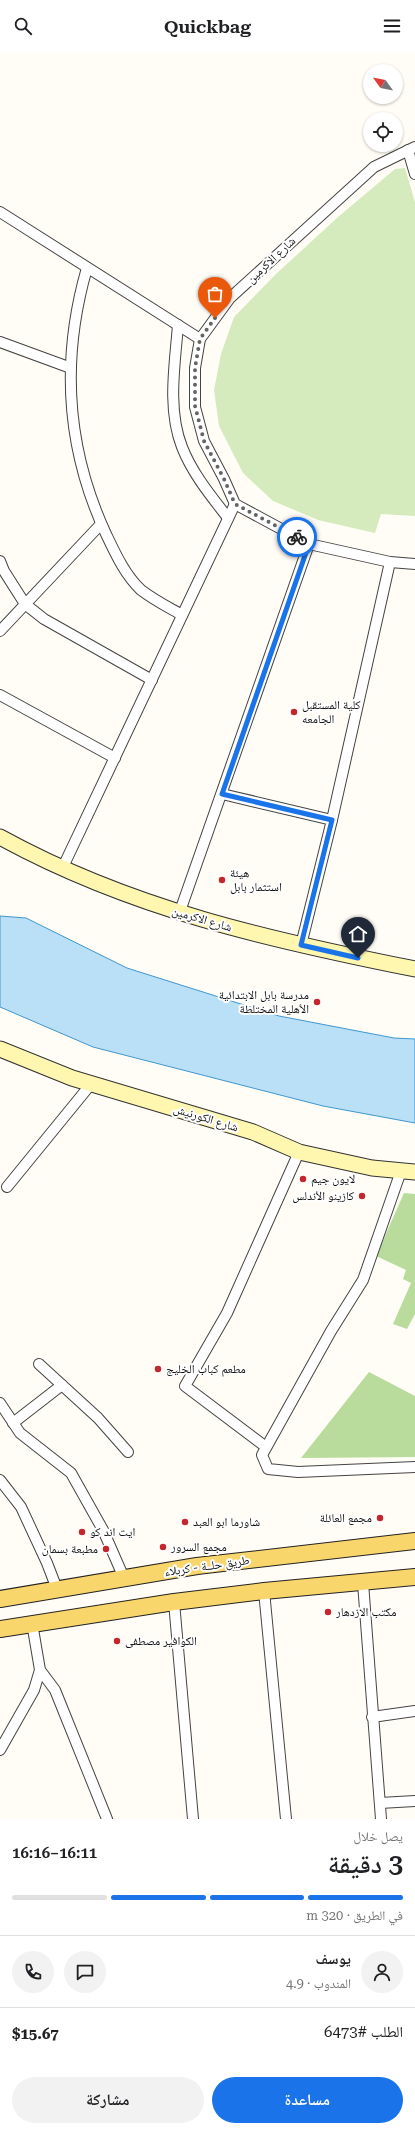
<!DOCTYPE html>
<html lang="ar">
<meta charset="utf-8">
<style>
body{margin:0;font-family:"Roboto Serif","Noto Naskh Arabic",serif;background:#f2f2f2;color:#202124;direction:rtl;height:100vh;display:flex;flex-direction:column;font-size:15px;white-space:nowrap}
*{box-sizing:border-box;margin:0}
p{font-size:13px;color:#757577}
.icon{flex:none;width:22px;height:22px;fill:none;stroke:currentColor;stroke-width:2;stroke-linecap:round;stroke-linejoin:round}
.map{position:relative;height:1767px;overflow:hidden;direction:ltr}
.sheet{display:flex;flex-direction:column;background:#fff;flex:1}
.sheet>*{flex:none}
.needle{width:26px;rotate:303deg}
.buttons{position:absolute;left:363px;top:12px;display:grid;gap:8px}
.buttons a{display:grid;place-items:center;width:40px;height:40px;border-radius:50%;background:#fff;box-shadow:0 1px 3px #0004;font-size:20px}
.pin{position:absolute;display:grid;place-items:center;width:34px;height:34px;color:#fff;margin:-41px -17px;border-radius:50% 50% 50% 0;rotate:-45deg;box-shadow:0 0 4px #0007}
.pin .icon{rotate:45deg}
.courier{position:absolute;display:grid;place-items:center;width:40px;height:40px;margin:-20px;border:3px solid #1a73e8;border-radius:50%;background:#fff;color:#222;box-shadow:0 1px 5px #0007}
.overview em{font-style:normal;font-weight:600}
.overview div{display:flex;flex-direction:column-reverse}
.overview{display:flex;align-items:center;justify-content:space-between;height:68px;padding:0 12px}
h1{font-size:26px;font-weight:600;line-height:30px}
.bar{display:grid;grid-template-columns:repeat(4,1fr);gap:6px 4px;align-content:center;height:48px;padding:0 12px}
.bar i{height:5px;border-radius:3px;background:#e0e0e0}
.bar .on{background:#1a73e8}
.bar p{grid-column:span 4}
.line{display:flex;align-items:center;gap:10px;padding:0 12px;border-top:1px solid #e0e0e0}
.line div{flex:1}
.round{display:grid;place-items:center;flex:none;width:42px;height:42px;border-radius:21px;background:#f2f2f2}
.action{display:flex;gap:8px;margin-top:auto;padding:8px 12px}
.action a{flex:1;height:46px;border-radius:24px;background:#1a73e8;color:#fff;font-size:16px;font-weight:600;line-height:46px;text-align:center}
.action a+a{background:#f2f2f2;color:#202124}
header{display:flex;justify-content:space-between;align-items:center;height:52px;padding:0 12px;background:#fff;font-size:18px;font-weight:600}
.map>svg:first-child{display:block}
.green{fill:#d5ebbd}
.forest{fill:#b9dc9c}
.water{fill:#b9e0f7;stroke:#3f96cf}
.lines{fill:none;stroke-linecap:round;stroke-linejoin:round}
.street-casing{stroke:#444;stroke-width:12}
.secondary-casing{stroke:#333;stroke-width:17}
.primary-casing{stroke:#222;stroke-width:18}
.street{stroke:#fff;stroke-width:10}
.secondary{stroke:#fff6b0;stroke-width:15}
.primary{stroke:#f9d66b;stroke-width:16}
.done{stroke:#646461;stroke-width:4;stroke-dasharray:0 7.2}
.route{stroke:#1a73e8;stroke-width:5}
.poi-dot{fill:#c4262e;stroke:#fff;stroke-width:1.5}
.labels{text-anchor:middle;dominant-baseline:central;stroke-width:4;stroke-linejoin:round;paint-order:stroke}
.street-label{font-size:12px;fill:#111;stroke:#fff}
.poi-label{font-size:12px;fill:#111;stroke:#fff;text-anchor:start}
</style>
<header><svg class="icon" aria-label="menu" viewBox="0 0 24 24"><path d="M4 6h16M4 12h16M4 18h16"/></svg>Quickbag<svg class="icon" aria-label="search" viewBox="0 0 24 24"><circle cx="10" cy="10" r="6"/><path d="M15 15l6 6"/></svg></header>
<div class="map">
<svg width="415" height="1767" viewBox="0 0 415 1767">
<rect width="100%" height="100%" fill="#fffdf5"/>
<polygon class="green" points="405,116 415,150 415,464 381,462 375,481 318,468 273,449 243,421 219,374 214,338 221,302 234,265 276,222 338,165 395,117"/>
<g class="forest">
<polygon points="404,1141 415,1142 415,1262 407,1277 393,1272 411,1231 403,1227 406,1218 376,1204"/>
<polygon points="369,1320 415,1344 415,1405 301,1406"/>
</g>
<polygon class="water" points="0,864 26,866 127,916 279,964 394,986 415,987 415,1071 323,1054 93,995 0,955"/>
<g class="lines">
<g class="street-casing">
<g id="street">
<polyline points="415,95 374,115 230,246 200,287 195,316 195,355 204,389 224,427 235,452 309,492 390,510 415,512"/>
<polyline points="408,98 415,122"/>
<polyline points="0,160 200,287"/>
<path d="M87 216C61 306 66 396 106 482 115 501 125 523 141 538 154 548 168 555 182 563"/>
<path d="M178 273C175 312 167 357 182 395 192 421 211 444 228 466"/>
<polyline points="0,290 71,316"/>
<polyline points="0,509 4,519 25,552 44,567 152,628"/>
<polyline points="0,579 101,472"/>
<polyline points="0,643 115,706"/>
<polyline points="222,742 332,768"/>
<polyline points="62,817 235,452"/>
<polyline points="179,862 309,492"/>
<polyline points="301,893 332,768 390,510"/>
<polyline points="401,1119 363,1228 331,1279 262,1403 268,1417 298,1420 415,1415"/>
<polyline points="7,1135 91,1032"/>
<polyline points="39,1312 98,1366 128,1400"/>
<polyline points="0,1351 20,1381 71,1421 103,1478 124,1526"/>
<polyline points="13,1371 62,1333"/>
<polyline points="266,1395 185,1334 227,1261 299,1100"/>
<polyline points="0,1428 21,1455 47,1511 57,1537"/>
<polyline points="363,1531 381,1767"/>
<polyline points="264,1539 286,1767"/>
<polyline points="174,1550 193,1767"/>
<polyline points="32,1571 40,1618 55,1638 107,1767"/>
<polyline points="372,1665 415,1659"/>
<polyline points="0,1698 34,1638 40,1618"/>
<polyline points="380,1751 415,1749"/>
</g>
</g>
<g class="secondary-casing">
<g id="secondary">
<path d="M0 785C131 857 270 888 415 917"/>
<polyline points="0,997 72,1026 253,1080 299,1100 372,1116 415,1120"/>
</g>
</g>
<g class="primary-casing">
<g id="primary">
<polyline points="0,1547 197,1514 415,1489"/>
<polyline points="0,1577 174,1550 264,1539 415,1525"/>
</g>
</g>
<use href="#street" class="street"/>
<use href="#secondary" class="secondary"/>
<use href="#primary" class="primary"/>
</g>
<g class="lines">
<polyline class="done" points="215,266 200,287 195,316 195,354 204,389 224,427 235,452 297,485"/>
<polyline class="route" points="297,485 309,492 222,742 332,768 301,893 358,906"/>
</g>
<g class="poi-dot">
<circle cx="294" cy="660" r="4"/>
<circle cx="222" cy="828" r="4"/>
<circle cx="317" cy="950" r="4"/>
<circle cx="303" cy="1127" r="4"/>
<circle cx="362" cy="1144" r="4"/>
<circle cx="158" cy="1317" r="4"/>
<circle cx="380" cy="1466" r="4"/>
<circle cx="185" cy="1470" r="4"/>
<circle cx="82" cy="1480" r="4"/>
<circle cx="163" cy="1495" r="4"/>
<circle cx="106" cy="1497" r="4"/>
<circle cx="328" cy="1560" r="4"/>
<circle cx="117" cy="1589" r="4"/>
</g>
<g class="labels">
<g class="street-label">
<text transform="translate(271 208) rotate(-43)">شارع الاكرمين</text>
<text transform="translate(202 867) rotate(16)">شارع الاكرمين</text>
<text transform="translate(206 1066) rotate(17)">شارع الكورنيش</text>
<text transform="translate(207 1514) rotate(-8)">طريق حلــة - كربلاء</text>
</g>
<g class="poi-label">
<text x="302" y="653">كلية المستقبل<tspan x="302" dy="14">الجامعه</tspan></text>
<text x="230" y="821">هيئة<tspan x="230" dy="14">استثمار بابل</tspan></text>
<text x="309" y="943" text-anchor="end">مدرسة بابل الابتدائية<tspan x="309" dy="14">الأهلية المختلطة</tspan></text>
<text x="311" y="1127">لايون جيم</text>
<text x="354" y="1144" text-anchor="end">كازينو الأندلس</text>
<text x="166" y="1317">مطعم كباب الخليج</text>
<text x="372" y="1466" text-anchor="end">مجمع العائلة</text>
<text x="193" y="1470">شاورما ابو العبد</text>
<text x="90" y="1480">ايت اند كو</text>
<text x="171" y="1495">مجمع السرور</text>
<text x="98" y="1497" text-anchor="end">مطبعة بسمان</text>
<text x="336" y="1560">مكتب الازدهار</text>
<text x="125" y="1589">الكوافير مصطفى</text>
</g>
</g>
</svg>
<div class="buttons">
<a><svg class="needle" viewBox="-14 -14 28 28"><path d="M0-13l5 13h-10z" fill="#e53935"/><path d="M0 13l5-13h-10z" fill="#757577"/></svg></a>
<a><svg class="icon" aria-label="locate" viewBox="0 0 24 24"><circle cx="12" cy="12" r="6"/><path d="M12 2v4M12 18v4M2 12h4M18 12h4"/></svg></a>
</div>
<div class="pin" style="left:215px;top:266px;background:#ea580c"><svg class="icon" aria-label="bag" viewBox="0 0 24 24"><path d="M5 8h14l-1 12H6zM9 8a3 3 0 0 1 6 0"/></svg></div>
<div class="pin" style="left:358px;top:906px;background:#1f2937"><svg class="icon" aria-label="home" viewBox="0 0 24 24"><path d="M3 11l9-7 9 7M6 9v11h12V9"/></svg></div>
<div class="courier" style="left:297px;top:485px"><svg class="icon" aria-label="bike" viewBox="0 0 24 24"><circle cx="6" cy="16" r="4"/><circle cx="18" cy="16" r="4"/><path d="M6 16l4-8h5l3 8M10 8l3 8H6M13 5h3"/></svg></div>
</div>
<section class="sheet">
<div class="overview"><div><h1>3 دقيقة</h1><p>يصل خلال</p></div><em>16:11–16:16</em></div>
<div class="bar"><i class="on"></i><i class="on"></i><i class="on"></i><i></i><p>في الطريق · 320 m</p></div>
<div class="line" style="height:72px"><a class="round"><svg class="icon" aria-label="person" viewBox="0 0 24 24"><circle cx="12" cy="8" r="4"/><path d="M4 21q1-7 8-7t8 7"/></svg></a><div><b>يوسف</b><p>المندوب · 4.9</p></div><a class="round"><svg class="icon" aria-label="chat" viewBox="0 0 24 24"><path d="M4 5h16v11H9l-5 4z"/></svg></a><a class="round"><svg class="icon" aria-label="phone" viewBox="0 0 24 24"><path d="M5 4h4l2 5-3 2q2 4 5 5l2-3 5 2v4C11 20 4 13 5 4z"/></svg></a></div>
<div class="line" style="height:52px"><div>الطلب #6473</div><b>$15.67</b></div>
<div class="action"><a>مساعدة</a><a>مشاركة</a></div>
</section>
